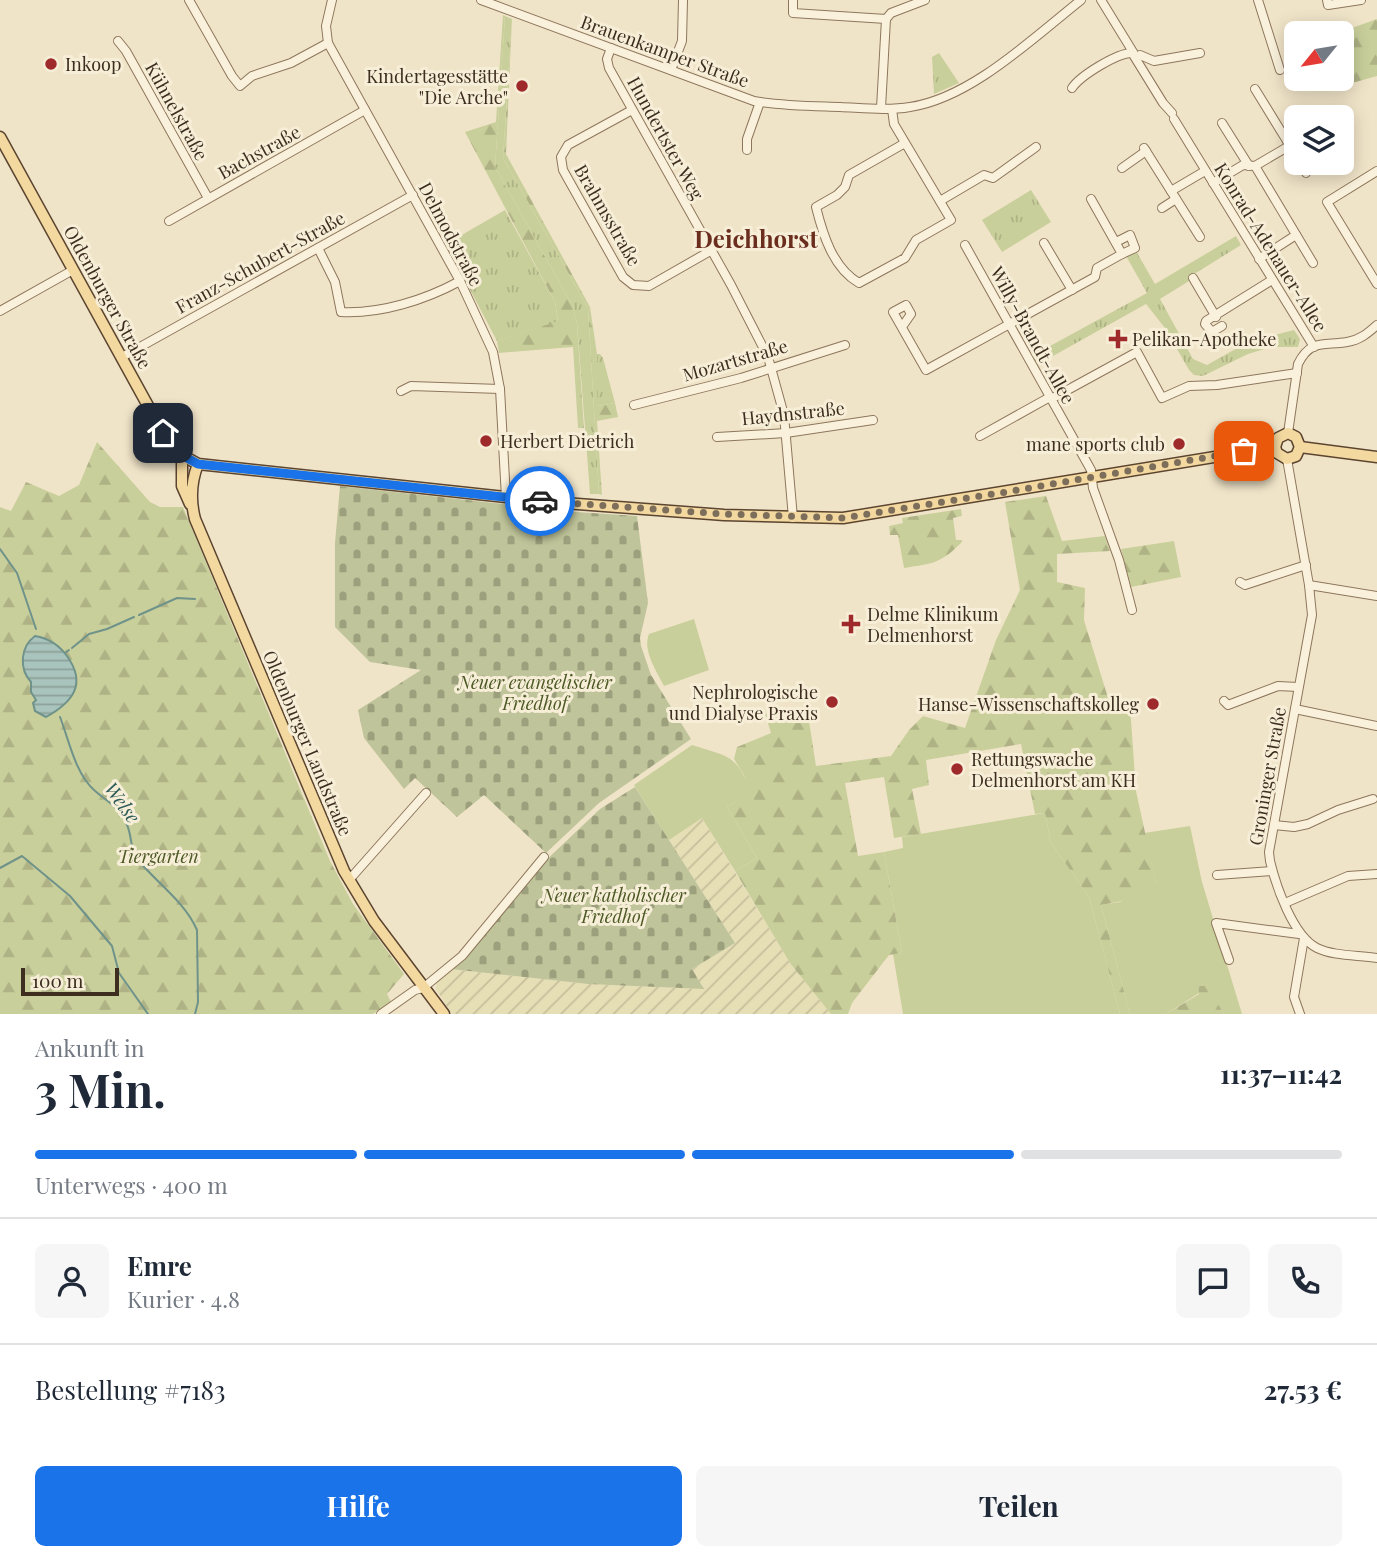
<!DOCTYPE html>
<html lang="de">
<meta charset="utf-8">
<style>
body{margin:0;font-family:"Playfair Display",serif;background:#f6f6f7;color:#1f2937;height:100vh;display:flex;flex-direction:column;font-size:26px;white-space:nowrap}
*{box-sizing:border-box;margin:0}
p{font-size:23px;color:#747a83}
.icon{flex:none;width:38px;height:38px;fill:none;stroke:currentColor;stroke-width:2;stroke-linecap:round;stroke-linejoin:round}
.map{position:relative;height:1014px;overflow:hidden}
.panel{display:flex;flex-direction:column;background:#fff;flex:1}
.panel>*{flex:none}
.needle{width:46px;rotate:240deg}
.controls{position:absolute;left:1284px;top:21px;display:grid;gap:14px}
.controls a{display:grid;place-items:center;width:70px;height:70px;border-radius:10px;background:#fff;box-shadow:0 4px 18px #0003;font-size:35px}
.scale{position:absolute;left:21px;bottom:18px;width:98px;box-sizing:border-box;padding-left:7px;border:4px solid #3d2e20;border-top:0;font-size:19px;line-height:24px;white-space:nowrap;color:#3d2e20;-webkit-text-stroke:5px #f7eed8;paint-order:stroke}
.pin{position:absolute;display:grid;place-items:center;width:60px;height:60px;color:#fff;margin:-30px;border-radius:14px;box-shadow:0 4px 10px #0006}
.courier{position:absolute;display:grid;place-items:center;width:70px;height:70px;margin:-35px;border:5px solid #1a73e8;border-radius:50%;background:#fff;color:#222;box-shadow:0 2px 9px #0007}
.headline em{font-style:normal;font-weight:700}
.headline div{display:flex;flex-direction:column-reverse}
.headline{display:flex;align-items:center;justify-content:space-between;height:119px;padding:0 35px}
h1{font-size:46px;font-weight:700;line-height:52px}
.bar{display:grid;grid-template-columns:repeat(4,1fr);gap:10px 7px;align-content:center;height:84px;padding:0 35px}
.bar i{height:9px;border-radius:5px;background:#e0e1e3}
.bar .active{background:#1a73e8}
.bar p{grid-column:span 4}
.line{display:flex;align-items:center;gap:18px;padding:0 35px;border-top:2px solid #e0e1e3}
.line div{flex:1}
.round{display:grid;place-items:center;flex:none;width:74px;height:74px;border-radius:10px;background:#f6f6f7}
.primary-button{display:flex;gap:14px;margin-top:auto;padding:14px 35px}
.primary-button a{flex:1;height:80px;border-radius:10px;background:#1a73e8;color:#fff;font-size:28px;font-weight:700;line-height:80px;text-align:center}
.primary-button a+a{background:#f6f6f7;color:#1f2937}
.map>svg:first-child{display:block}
.farmland{fill:url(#farmland-furrows)}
.grass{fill:#c9cf9b}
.forest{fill:url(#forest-firs);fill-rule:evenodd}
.cemetery{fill:url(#cemetery-stones)}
.park{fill:url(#park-tufts)}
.water{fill:url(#water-rules);stroke:#6f938a;stroke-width:2}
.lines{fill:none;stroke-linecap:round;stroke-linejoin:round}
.stream{stroke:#6f938a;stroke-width:2}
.minor-casing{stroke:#8d765c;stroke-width:10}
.major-casing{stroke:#5b4430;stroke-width:13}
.minor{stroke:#faf1dc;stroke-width:8}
.major{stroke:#f3d9a0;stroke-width:10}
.done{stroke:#7c6e5b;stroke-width:7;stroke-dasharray:0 12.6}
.route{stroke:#1a73e8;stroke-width:9}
.poi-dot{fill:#9e2a2b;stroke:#f7eed8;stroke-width:2.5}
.labels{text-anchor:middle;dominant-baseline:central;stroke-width:6;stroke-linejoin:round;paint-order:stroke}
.street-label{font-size:18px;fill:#3d2e20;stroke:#f7eed8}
.poi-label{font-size:18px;fill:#3d2e20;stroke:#f7eed8;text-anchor:start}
.park-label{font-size:18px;font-style:italic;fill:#4d5a26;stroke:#f7eed8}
.water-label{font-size:19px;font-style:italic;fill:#2f5d5a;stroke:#f7eed8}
.district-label{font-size:24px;font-weight:bold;fill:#6b2e1e;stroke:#f7eed8}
</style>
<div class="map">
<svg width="1377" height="1014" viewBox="0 0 1377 1014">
<defs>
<pattern id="farmland-furrows" width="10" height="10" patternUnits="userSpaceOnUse" patternTransform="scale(1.75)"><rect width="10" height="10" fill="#e6deb5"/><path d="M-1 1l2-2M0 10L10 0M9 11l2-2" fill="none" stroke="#c6bf9b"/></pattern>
<pattern id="forest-firs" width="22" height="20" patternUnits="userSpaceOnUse" patternTransform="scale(1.75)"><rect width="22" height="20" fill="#c9cf9b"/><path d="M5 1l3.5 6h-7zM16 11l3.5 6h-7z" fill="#aeb285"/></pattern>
<pattern id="cemetery-stones" width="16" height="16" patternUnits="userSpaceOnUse" patternTransform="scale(1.75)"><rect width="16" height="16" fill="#bfc49a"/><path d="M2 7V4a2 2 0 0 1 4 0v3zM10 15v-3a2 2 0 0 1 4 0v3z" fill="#9ca07d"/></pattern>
<pattern id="park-tufts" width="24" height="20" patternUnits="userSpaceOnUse" patternTransform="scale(1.75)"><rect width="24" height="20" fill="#c9cf9b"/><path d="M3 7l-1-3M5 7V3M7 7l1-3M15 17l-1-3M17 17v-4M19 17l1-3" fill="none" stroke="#aeb285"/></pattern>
<pattern id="water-rules" width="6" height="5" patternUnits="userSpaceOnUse" patternTransform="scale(1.75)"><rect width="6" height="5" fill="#a9c4bc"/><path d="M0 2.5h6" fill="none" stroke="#8ba098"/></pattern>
</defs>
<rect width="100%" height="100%" fill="#f0e4c8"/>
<polygon class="farmland" points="702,818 790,963 831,1014 452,1014 436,989 437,982 451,969 588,984 703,989 692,969 735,943 669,840"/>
<g class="grass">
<path d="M694 619 709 670 664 686C657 672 642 650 649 634Z"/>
<path d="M692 745C728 757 736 753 751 792L727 807 757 858 735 871 702 818 669 840 634 785Z"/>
<polygon points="1045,813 1051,843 1089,897 1120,1014 903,1014 893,954 902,953 884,852 903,848 902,837"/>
<polygon points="1190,826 1202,882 1242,1014 1224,1014 1206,986 1198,986 1199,993 1166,1014 1130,1014 1101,905 1120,902 1156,883 1144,833"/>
</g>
<g class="forest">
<polygon points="503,15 505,16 495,167 572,305 577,323 584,428 578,428 573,347 499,353 497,341 558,320 555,302 465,132 496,122"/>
<polygon points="512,19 506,154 590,307 597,354 597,406 615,403 618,417 597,421 602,495 599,494 588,308 503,158"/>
<polygon points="1377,19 1377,76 1338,87 1335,79 1342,79 1342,33 1338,33"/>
<path d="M97 442 150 502 160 507H183L330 861 353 904 404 974 387 994 391 1002 373 1014H0V507L11 511 26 482 59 496 79 485ZM32 637 74 667 77 680 75 689 31 692V682C19 668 21 651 32 637Z"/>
<polygon points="1046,496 1062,541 1105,536 1110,551 1057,554 1057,582 1085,588 1084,620 1109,701 1130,706 1136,791 1156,883 1138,898 1101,905 1130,1014 1120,1014 1089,897 1051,843 1045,813 1035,814 1021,744 926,760 929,785 912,789 921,834 894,838 884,777 845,783 858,856 884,852 902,953 889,955 852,1003 848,1014 831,1014 790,963 735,871 757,858 727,807 750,792 744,775 734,759 737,747 771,733 765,714 807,708 816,766 891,756 909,730 923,716 965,728 996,640 1020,590 1005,502"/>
<path d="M961 509 962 516 953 518 956 540H962V542C940 564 934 563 904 568L898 535H890L889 526 903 523 902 518Z"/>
<polygon points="1174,541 1181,577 1131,587 1121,549"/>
<polygon points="1198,986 1207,986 1224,1014 1166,1014 1199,994"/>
</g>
<g class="cemetery">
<polygon points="340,486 576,512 637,516 648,603 640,638 641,646 651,675 691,739 599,803 546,853 484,795 457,817 415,778 404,789 364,738 358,710 421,670 370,662 335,627 335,543"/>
<polygon points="635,787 735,943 692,969 704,989 588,984 451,969 521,884 600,809"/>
</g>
<g class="park">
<polygon points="505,16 512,19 503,158 588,308 599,494 590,494 577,323 572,305 495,167"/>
<polygon points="939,53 959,83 934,94 932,57"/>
<polygon points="1031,190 1051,222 1002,252 982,220"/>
<polygon points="505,210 555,302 558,321 497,341 446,244"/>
<polygon points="1236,236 1241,245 1191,276 1189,281 1160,299 1193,359 1207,365 1248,342 1294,330 1300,339 1298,347 1271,347 1248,354 1203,376 1194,375 1189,370 1165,328 1146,304 1037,365 1030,353 1050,346 1147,293 1126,256 1136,251 1155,284"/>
<polygon points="597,354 600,354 603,358 615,403 597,406"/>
</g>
<path class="water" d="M35 636C47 638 59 645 67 656 87 684 73 702 46 717L35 711 33 703 36 700 31 692V682C19 669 20 647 35 636Z"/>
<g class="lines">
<g class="stream">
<polyline points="0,549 17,573 36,629"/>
<polyline points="139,615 177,598 195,599"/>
<polyline points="72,648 89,634 107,629 134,617"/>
<polyline points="65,653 69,650"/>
<path d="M60 717C69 740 75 773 94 790 107 802 118 805 127 825 132 835 130 851 138 860 157 883 185 902 197 930L198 1002 195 1014"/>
<polyline points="0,868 22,856 70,896 112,946 119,973 148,1014"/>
</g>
<g class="minor-casing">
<g id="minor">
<polyline points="189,0 232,76 240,86 252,76 291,63 328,43"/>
<polyline points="332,0 326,26 328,43 460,281 493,352 500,389 506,498"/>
<path d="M481 0 754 101C783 106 811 106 840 107 863 108 887 111 910 107 971 98 1033 38 1081 0"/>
<polyline points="793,0 793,13 886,19"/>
<polyline points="1101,0 1133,52"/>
<polyline points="1258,0 1280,70"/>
<polyline points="1327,0 1328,5 1361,0"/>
<polyline points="118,41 126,51 208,198"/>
<polyline points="611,48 607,59 609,68 731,285 768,357 784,415 793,518"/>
<polyline points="1140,55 1154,61 1200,53"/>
<polyline points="1134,56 1163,103 1172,113"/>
<polyline points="671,70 682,41 683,0"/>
<path d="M1072 88C1080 76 1118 52 1133 53"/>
<polyline points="1255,89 1287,141"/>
<polyline points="881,108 886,19 891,13 925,0"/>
<path d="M892 109 894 124 951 220 916 240 905 258 859 283C833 268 823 235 816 207L837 195 845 187 849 175 905 143"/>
<polyline points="632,110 568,145 561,157 563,170 623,277 633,285 649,286 712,250"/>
<polyline points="1174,119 1314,347"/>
<polyline points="1222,123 1249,166"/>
<polyline points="1297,133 1292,134 1287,141 1291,148 1297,149"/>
<polyline points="1144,148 1200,237"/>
<polyline points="747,150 747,139 760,102"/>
<polyline points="1300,163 1306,173"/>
<polyline points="1255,166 1313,263"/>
<polyline points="1122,168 1146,151"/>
<polyline points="1377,171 1327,202 1377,284"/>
<polyline points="1213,183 1243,165 1255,166 1289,146"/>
<polyline points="1171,191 1205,171"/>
<polyline points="940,201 984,175 993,178 1036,147"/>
<polyline points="1162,208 1176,199"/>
<polyline points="169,221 365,110"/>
<polyline points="1116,242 1130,235 1135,248 1122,254"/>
<polyline points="1044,243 1072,290"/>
<polyline points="965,245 1091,470 1093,488 1119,560 1132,610"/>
<path d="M318 248 335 282 341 312C381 314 425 300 460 281"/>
<polyline points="1259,259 1296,235"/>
<polyline points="1193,278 1216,317"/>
<polyline points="0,311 73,270"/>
<polyline points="1222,326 1212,332 1205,324 1206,321 1272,280"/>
<polyline points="902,327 911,314 906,305 893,312 926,370 1095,277 1097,268 1122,254 1091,199"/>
<polyline points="122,357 413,195"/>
<polyline points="401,391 411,386 500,389"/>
<polyline points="1051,399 1137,352 1162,398 1189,386 1217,385 1297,373"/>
<polyline points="634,405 741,378 845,345"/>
<path d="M1288 433 1298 364C1311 338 1325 346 1347 342 1360 340 1368 333 1377 325"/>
<polyline points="980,436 1050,397"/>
<polyline points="717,437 786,433 873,420"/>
<path d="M1287 459 1309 585 1312 615 1269 852 1270 861C1276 886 1293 936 1317 948 1333 956 1358 955 1377 958"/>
<polyline points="1240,582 1245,585 1306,565"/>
<polyline points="1309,585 1377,596"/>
<polyline points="1224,701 1228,705 1278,686 1298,687"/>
<polyline points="1295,709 1377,726"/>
<polyline points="1274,825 1294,827 1308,824 1338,810 1373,799"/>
<polyline points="1217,875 1272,871"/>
<polyline points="349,880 426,793"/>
<polyline points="1285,903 1348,876 1377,874"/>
<polyline points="1229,960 1216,923 1299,934"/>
<polyline points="381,1014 415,990 423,988 462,956 544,857"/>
<polyline points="1300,1014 1294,997 1304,938"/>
</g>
</g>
<g class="major-casing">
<g id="major">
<polyline points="0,137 163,433 178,453 198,464 551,502 724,515 843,518 1275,447"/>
<polyline points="1275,447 1278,438 1288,433 1296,437 1300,447"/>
<polyline points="1275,447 1277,453 1287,459 1296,456 1300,447"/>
<polyline points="1300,447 1377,457"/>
<polyline points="182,456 182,486 190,504"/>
<path d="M198 464C191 482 190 500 195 519L344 871 374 921 444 1014"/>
</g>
</g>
<use href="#minor" class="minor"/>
<use href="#major" class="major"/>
</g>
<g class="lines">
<polyline class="done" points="540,501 724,514 843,518 1006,492 1244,451"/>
<polyline class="route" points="163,433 178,453 198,464 540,501"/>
</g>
<g class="poi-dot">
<circle cx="51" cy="64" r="7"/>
<circle cx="522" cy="86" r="7"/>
<path d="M1114.5 328.5h7v7h7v7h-7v7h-7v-7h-7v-7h7z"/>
<circle cx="486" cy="441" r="7"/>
<circle cx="1179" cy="444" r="7"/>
<path d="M847.5 613.5h7v7h7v7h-7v7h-7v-7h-7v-7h7z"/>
<circle cx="832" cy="702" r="7"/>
<circle cx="1153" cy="704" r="7"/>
<circle cx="957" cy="769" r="7"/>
</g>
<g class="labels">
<g class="street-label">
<text transform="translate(665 51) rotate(20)">Brauenkamper Straße</text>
<text transform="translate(177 111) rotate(61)">Kühnelstraße</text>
<text transform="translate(666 138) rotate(61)">Hundertster Weg</text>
<text transform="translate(259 152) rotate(-29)">Bachstraße</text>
<text transform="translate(608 215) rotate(60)">Brahmsstraße</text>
<text transform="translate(451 234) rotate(62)">Delmodstraße</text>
<text transform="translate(1271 247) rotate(58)">Konrad-Adenauer-Allee</text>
<text transform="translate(260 262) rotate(-29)">Franz-Schubert-Straße</text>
<text transform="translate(108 297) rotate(61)">Oldenburger Straße</text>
<text transform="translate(1033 335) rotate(61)">Willy-Brandt-Allee</text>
<text transform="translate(735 360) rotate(-16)">Mozartstraße</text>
<text transform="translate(793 413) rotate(-6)">Haydnstraße</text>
<text transform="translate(308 743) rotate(67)">Oldenburger Landstraße</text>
<text transform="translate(1267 776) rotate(-80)">Groninger Straße</text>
</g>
<g class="poi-label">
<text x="65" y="64">Inkoop</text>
<text x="508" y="76" text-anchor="end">Kindertagesstätte<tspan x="508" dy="21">"Die Arche"</tspan></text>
<text x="1132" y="339">Pelikan-Apotheke</text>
<text x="500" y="441">Herbert Dietrich</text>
<text x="1165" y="444" text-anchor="end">mane sports club</text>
<text x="867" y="614">Delme Klinikum<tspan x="867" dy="21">Delmenhorst</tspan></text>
<text x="818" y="692" text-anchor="end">Nephrologische<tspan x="818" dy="21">und Dialyse Praxis</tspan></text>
<text x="1139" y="704" text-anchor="end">Hanse-Wissenschaftskolleg</text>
<text x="971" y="759">Rettungswache<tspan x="971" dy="21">Delmenhorst am KH</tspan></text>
</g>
<g class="park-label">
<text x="535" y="682">Neuer evangelischer<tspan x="535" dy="21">Friedhof</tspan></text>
<text x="158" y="856">Tiergarten</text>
<text x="614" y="895">Neuer katholischer<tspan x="614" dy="21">Friedhof</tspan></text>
</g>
<g class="water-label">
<text transform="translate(123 802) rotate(54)">Welse</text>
</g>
<g class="district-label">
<text x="756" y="238">Deichhorst</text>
</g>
</g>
</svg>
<div class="controls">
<a><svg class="needle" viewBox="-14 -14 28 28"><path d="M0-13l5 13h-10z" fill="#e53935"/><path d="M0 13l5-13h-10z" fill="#747a83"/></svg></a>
<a><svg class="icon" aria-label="layers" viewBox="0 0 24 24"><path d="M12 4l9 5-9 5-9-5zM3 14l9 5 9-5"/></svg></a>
</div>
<div class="scale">100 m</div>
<div class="pin" style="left:1244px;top:451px;background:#ea580c"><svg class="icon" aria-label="bag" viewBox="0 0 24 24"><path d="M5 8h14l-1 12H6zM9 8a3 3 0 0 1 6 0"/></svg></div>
<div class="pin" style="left:163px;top:433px;background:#1f2937"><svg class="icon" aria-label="home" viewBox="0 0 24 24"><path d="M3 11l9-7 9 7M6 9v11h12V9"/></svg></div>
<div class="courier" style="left:540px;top:501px"><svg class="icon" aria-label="car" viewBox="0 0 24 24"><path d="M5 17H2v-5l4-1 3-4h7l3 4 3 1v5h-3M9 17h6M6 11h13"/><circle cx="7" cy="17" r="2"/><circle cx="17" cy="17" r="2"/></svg></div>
</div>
<section class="panel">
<div class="headline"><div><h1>3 Min.</h1><p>Ankunft in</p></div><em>11:37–11:42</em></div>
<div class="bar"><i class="active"></i><i class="active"></i><i class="active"></i><i></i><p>Unterwegs · 400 m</p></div>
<div class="line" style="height:126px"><a class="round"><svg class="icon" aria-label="person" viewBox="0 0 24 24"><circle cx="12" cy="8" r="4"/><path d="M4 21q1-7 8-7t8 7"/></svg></a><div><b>Emre</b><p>Kurier · 4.8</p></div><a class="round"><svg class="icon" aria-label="chat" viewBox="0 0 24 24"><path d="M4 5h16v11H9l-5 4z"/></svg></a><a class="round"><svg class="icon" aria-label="phone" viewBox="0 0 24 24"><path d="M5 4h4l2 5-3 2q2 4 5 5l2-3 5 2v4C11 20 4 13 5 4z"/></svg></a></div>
<div class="line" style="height:91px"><div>Bestellung #7183</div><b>27.53 €</b></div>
<div class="primary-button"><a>Hilfe</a><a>Teilen</a></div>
</section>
